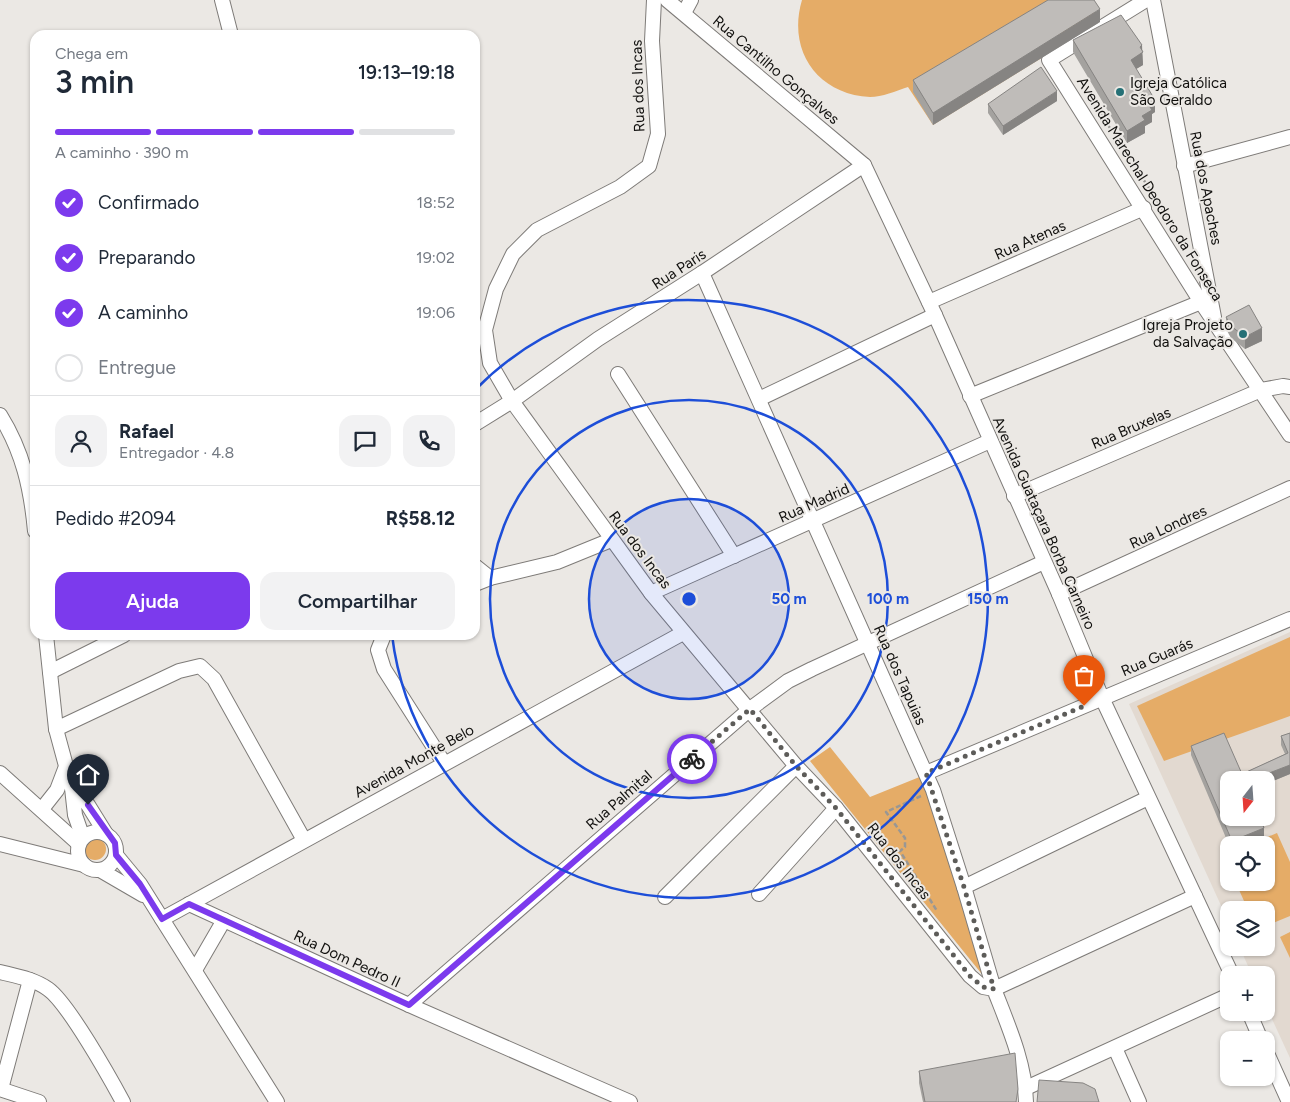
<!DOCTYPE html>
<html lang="pt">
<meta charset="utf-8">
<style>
body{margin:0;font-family:Figtree,sans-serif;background:#f2f2f3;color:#1f2937;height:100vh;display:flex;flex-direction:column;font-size:19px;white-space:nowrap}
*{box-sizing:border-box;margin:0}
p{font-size:16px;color:#747a83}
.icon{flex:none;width:28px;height:28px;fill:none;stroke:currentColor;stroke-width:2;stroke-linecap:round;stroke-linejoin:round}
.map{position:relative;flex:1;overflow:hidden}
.drawer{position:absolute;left:30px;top:30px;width:450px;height:610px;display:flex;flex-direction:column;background:#fff;border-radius:15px;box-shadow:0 1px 4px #0004}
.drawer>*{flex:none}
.needle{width:32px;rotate:197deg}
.controls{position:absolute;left:1220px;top:771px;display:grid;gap:10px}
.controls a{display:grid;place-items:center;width:55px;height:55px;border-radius:10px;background:#fff;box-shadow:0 1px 4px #0004;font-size:25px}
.pin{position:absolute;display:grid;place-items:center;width:42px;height:42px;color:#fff;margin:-51px -21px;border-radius:50% 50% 50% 0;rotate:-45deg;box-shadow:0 0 5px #0007}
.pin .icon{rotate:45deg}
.courier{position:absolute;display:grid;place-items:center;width:50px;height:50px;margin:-25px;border:4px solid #7c3aed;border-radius:50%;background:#fff;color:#222;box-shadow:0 1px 6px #0007}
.head em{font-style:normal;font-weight:600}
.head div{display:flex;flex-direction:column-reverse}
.head{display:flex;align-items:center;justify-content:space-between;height:85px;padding:0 25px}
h1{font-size:32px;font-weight:600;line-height:38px}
.bar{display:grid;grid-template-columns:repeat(4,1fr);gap:8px 5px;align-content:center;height:60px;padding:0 25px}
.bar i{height:6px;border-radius:4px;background:#e0e1e3}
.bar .current{background:#7c3aed}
.bar p{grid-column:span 4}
.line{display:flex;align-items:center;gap:12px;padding:0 25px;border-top:1px solid #e0e1e3}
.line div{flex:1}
.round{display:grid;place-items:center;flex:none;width:52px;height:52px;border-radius:15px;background:#f2f2f3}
ol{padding:0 25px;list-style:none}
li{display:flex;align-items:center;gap:15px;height:55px}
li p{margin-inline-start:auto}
li .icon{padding:5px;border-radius:50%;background:#7c3aed;color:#fff;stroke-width:4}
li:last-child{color:#747a83}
li i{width:28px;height:28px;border:2px solid #e0e1e3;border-radius:50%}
.primary-button{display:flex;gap:10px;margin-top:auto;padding:10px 25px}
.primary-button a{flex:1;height:58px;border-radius:15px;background:#7c3aed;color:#fff;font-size:20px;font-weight:600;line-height:58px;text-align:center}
.primary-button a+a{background:#f2f2f3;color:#1f2937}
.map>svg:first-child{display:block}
.built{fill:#e2d9d0;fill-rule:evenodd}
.green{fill:#e5ac67}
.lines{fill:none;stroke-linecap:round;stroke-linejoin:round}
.minor-casing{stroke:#7e7b78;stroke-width:16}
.path{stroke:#999794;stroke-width:2.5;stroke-dasharray:5 2.5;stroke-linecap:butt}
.minor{stroke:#fff;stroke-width:14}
.wall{fill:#a4a29f}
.shaded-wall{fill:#868482}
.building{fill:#bfbcb9;stroke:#868482}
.done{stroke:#5d5c59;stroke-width:5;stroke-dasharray:0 9}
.route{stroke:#7c3aed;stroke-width:6}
.ring{fill:none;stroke:#1d4ed8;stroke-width:2.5}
.poi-dot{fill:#257076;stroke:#ebe8e4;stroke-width:2}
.labels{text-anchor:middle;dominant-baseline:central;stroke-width:4;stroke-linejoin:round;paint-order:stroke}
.street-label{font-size:15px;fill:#11100e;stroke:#ebe8e4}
.poi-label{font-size:15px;fill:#11100e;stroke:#ebe8e4;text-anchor:start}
.centre{fill:#1d4ed8;stroke:#ebe8e4;stroke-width:2.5}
.ring-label{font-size:15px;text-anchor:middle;font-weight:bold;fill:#1d4ed8;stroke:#ebe8e4;stroke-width:4;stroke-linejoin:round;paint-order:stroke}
</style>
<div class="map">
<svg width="1290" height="1102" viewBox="0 0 1290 1102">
<rect width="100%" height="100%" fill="#ebe8e4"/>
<path class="built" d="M1290 632V1058L1266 1006V975H1252L1240 948H1266V910H1229V923L1129 704ZM1229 780H1266V818H1229ZM1229 845H1266V882H1229Z"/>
<g class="green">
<path d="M802 0H1087L1100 22 933 125 908 87C896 91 882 97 870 97 817 94 787 50 802 0Z"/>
<polygon points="1290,637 1290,716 1164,761 1137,706"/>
<polygon points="830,747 870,797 922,776 985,978 810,761"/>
<polygon points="1277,833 1290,862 1290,916 1266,926 1266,910 1248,910 1236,883 1266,882 1266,845 1248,845"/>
<circle cx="95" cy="849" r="11"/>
<polygon points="1290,932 1290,958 1280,937"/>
</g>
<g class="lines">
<g class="minor-casing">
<g id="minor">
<polyline points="222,0 231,35"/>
<path d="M654 0 652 41 658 134 649 166 620 187 537 230 513 254 496 289 485 330 490 363 512 401 651 593 796 766 836 808 970 976 983 987 994 989C1008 1025 1025 1063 1026 1102"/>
<polyline points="667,0 864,165 935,315 1059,594 1102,698 1232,975"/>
<polyline points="1146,0 1049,60 1201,302 1290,435"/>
<polyline points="1153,0 1214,317"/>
<polyline points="684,13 691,0"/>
<polyline points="1184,166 1290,137"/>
<polyline points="702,273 933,790 964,887 994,989 1195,896"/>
<polyline points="929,302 1144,208"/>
<polyline points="618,374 734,556"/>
<polyline points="970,396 1201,302"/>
<polyline points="759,399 935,315"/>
<path d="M0 415C23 452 31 488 35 531"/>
<polyline points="475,424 512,401 598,339 702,273 864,165"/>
<polyline points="1014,496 1261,390 1283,386 1290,387"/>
<polyline points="475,566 490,578 557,562 611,540"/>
<polyline points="475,584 490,578"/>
<polyline points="651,593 990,441"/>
<polyline points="1059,594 1290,488"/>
<polyline points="46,635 56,729 72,788 75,815 83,838"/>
<polyline points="384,635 378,650 384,669 444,763"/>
<polyline points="50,672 124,635"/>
<polyline points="56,729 179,671 200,666 214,679 304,840"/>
<polyline points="0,773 79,844"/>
<polyline points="926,773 1290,619"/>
<polyline points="72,788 88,805 106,834"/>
<polyline points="42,809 57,790 65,769"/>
<circle cx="97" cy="851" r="19"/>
<polyline points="0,844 84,865"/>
<polyline points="116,855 140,884 277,1102"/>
<polyline points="100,870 143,895"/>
<polyline points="964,887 1148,798"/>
<polyline points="759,894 836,808"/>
<polyline points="665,897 796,766"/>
<polyline points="189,904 409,1005 630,1102"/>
<polyline points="162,919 683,633"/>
<polyline points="195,970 224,920"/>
<path d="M0 972C16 976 34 979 48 989 68 1003 110 1078 123 1102"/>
<polyline points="409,1005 750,709 788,681 812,669 1044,562"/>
<polyline points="1249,1012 1261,1040"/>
<polyline points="1115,1048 1139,1102"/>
<polyline points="1266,1051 1289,1102"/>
<polyline points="1026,1088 1229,995"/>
<polyline points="0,1089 39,1102"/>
<polyline points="1,1089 30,980"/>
</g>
</g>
<g class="path">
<polyline points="1095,105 1160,205 1176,234"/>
<polyline points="921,796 886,812 905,838 905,847 900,851 937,911"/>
</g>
<use href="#minor" class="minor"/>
</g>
<g class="wall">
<polygon points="1100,22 933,125 913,92 913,80"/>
<polygon points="1073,40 1142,51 1143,65 1136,69 1155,112 1152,114 1152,122 1145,126 1145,133 1127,143 1073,52"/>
<polygon points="1057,101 1003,135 988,113 988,104"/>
<polygon points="1226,317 1262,341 1245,349 1231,338 1226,329"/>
<polygon points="1290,733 1290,774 1266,784 1229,780 1264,837 1245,845 1229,845 1191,755 1191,746 1242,774 1285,754 1281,745 1281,736"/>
<polygon points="919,1071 1018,1102 923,1102 919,1083"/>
</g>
<g class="shaded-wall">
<polygon points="1100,9 1100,22 933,125 933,113"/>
<polygon points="1142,45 1143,65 1131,72 1131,60 1140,47"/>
<polygon points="1057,91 1057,101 1003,135 1003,126"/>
<polygon points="1155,100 1155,112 1152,114 1152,122 1145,126 1145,133 1127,143 1127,131 1142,116 1148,104"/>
<polygon points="1262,328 1262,341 1245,349 1245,337"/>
<polygon points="1290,765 1290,774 1266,784 1266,780 1251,780"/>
<polygon points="1264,828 1264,837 1245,845 1232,845 1232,841"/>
</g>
<g class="building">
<polygon points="1048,0 1094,0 1100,9 933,113 913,80"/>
<polygon points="1121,15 1142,45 1140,47 1143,52 1131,60 1155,100 1148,104 1152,110 1142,116 1145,120 1127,131 1073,40"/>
<polygon points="1041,67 1057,91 1003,126 988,104"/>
<polygon points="1249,305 1262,328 1245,337 1231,326 1226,317"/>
<polygon points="1224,733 1242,774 1288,753 1281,736 1290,733 1290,765 1251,780 1229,780 1229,818 1260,818 1264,828 1232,841 1191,746"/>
<polygon points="1015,1053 1018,1089 1016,1102 925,1102 919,1071"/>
<polygon points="1039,1080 1083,1083 1095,1089 1099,1102 1037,1102"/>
</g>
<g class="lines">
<polyline class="done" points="692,759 750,709 796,766 836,808 970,976 983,987 994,989 964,887 926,773 1084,706"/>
<polyline class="route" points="88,805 115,843 116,855 140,884 162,919 189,904 409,1005 692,759"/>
</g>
<circle cx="689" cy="599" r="100" fill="#1d4ed8" fill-opacity=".12"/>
<g class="ring">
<circle cx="689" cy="599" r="100"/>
<circle cx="689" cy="599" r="199"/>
<path d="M476 389A299 299 0 1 1 392 635"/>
</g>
<g class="poi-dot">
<circle cx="1120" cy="92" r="5"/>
<circle cx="1243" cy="334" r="5"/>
</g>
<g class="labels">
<g class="street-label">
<text transform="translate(776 70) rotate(40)">Rua Cantilho Gonçalves</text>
<text transform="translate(638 86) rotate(-92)">Rua dos Incas</text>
<text transform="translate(1206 188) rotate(79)">Rua dos Apaches</text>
<text transform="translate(1150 189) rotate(58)">Avenida Marechal Deodoro da Fonseca</text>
<text transform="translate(1030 240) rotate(-24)">Rua Atenas</text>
<text transform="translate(679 269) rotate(-33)">Rua Paris</text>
<text transform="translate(1131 428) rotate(-23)">Rua Bruxelas</text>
<text transform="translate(814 503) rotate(-24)">Rua Madrid</text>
<text transform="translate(1044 523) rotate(66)">Avenida Guataçara Borba Carneiro</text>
<text transform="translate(1168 527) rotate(-25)">Rua Londres</text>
<text transform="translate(640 550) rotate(53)">Rua dos Incas</text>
<text transform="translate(1157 657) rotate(-23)">Rua Guarás</text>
<text transform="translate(900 675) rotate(66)">Rua dos Tapuias</text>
<text transform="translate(414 761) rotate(-29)">Avenida Monte Belo</text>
<text transform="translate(619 800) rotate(-41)">Rua Palmital</text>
<text transform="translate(899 861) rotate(52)">Rua dos Incas</text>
<text transform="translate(347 959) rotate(25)">Rua Dom Pedro II</text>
</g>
<g class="poi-label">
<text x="1130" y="83">Igreja Católica<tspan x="1130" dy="17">São Geraldo</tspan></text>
<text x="1233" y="325" text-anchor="end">Igreja Projeto<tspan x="1233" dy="17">da Salvação</tspan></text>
</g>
</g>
<circle cx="689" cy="599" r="8" class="centre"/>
<g class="ring-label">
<text x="789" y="604">50 m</text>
<text x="888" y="604">100 m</text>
<text x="988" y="604">150 m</text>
</g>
</svg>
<div class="controls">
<a><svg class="needle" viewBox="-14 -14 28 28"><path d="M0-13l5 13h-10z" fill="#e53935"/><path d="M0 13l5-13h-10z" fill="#747a83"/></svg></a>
<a><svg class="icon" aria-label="locate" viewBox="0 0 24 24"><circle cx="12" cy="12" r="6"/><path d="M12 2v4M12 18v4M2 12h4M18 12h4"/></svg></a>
<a><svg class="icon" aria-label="layers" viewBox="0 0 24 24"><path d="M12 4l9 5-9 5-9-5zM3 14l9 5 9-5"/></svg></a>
<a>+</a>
<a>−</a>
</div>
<div class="pin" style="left:1084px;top:706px;background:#ea580c"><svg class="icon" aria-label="bag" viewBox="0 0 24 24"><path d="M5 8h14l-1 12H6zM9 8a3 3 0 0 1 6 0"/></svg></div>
<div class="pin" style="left:88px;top:805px;background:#1f2937"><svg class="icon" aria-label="home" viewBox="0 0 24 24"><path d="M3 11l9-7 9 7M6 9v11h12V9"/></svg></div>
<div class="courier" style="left:692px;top:759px"><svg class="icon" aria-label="bike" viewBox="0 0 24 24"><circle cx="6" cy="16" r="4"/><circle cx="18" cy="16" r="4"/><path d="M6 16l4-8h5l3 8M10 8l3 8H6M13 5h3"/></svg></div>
<section class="drawer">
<div class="head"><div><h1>3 min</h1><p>Chega em</p></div><em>19:13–19:18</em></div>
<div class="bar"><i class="current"></i><i class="current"></i><i class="current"></i><i></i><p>A caminho · 390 m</p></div>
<ol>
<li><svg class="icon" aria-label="check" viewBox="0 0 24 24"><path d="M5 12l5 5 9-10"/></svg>Confirmado<p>18:52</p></li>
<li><svg class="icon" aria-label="check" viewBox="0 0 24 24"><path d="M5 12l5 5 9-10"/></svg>Preparando<p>19:02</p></li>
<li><svg class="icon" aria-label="check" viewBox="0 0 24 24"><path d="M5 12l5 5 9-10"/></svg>A caminho<p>19:06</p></li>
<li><i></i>Entregue</li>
</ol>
<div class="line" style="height:90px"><a class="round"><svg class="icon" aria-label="person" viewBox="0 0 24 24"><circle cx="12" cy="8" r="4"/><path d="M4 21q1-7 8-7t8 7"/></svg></a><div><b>Rafael</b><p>Entregador · 4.8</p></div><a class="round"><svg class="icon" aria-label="chat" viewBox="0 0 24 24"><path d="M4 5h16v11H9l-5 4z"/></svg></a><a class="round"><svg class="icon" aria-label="phone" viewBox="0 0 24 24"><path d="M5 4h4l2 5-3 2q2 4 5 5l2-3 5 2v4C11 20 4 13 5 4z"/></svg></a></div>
<div class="line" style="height:65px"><div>Pedido #2094</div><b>R$58.12</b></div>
<div class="primary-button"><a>Ajuda</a><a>Compartilhar</a></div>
</section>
</div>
